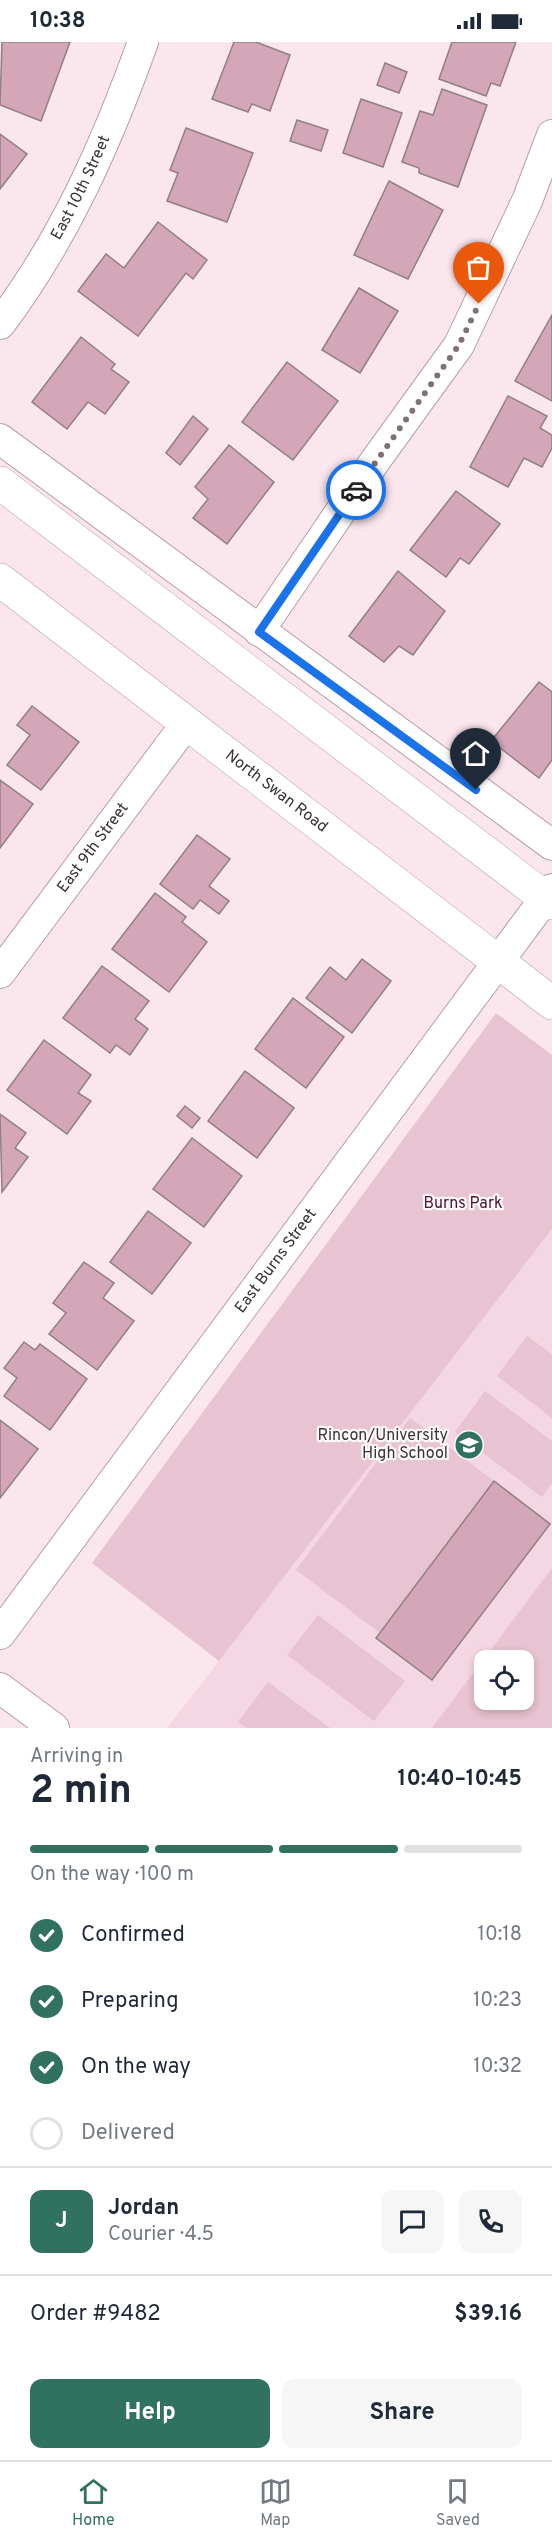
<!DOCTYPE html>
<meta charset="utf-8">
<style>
body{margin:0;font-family:Overpass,sans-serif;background:#f6f6f7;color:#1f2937;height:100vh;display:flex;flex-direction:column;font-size:22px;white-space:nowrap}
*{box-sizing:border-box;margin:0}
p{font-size:20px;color:#747a83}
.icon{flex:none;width:33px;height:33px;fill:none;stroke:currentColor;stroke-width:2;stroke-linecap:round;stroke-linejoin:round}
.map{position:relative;height:1686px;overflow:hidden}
.side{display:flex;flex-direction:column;background:#fff;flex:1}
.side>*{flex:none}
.fabs{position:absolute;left:474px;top:1608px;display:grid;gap:12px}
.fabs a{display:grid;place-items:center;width:60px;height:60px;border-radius:12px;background:#fff;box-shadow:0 3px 9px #0003;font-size:30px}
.pin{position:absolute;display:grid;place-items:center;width:51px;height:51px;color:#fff;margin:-62px -26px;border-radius:50% 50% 50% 0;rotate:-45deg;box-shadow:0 0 6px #0007}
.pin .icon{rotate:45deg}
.courier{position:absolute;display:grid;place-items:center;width:60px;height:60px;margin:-30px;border:4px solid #1a73e8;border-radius:50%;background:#fff;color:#222;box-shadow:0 2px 8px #0007}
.summary em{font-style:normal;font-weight:700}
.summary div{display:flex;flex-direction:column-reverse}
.summary{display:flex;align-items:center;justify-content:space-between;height:102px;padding:0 30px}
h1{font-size:39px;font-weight:700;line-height:45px}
.bar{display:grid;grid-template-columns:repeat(4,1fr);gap:9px 6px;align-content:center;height:72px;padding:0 30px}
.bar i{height:8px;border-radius:4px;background:#e0e1e3}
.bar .on{background:#317160}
.bar p{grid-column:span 4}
.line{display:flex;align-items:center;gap:15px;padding:0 30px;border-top:2px solid #e0e1e3}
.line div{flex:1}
.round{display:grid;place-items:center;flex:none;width:63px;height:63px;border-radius:12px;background:#f6f6f7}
ol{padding:0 30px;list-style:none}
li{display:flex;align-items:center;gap:18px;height:66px}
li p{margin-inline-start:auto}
li .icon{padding:6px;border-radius:50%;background:#317160;color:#fff;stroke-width:4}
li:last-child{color:#747a83}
li i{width:33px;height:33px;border:3px solid #e0e1e3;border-radius:50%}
.primary-button{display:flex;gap:12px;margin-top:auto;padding:12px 30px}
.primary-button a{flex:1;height:69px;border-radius:12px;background:#317160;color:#fff;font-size:24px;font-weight:700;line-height:69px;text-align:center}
.primary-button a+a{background:#f6f6f7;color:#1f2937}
.status{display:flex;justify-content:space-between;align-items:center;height:42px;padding:0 30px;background:#fff;direction:ltr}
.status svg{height:16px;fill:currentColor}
.dock{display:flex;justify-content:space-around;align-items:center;height:84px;border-top:2px solid #e0e1e3;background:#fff;font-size:16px;color:#747a83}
.dock a{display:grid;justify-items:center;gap:3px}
.dock .on{color:#317160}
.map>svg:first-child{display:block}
.built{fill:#f4d7e2;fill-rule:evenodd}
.green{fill:#e8c3d1;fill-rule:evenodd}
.building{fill:#d3a6b8;stroke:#927f86;stroke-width:1.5}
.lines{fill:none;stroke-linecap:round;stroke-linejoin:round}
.street-casing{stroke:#b4a0a8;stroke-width:32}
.primary-casing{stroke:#b4a0a8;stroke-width:34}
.street{stroke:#fff;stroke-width:30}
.primary{stroke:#fff;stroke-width:33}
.done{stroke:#7f7276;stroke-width:6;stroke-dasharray:0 10.8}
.route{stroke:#1a73e8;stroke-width:8}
.labels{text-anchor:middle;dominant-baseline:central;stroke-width:4.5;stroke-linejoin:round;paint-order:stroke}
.street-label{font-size:16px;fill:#3b3336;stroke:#fdf9fa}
.park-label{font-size:16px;fill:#49132e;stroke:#fdf9fa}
.poi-label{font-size:16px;fill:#3b3336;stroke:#fdf9fa;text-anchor:end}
</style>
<div class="status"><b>10:38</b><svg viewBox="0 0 49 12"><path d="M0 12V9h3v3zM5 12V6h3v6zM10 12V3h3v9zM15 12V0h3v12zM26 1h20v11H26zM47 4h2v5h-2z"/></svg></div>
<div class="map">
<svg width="552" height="1686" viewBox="0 0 552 1686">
<rect width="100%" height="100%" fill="#fce6ee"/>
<path class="built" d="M552 1187V1686H167L219 1619ZM484 1618H524V1658H484Z"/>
<g class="green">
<polygon points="496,971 552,1013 552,1187 219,1619 92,1521"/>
<polygon points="527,1294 552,1312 552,1376 497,1334"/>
<polygon points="485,1349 552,1399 552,1441 542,1455 455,1390"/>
<polygon points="410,1376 494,1439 380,1591 296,1528"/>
<path d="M552 1526V1686H432ZM484 1618H524V1658H484Z"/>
<polygon points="318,1573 405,1639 374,1679 287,1613"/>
<polygon points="268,1640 330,1686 247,1686 238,1680"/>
</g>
<g class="building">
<polygon points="2,0 70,0 41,79 0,63"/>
<polygon points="234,0 256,0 290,13 270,69 252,62 248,70 212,57"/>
<polygon points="452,0 516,0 500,44 491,41 486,54 439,37"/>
<polygon points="385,21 407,30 399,51 377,43"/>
<polygon points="442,47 487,63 458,145 419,131 419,126 402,120 420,69 433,73"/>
<polygon points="361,57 402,71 383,125 343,111"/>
<polygon points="297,78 328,88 321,109 290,99"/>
<polygon points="186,86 253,111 227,180 167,159 178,131 170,128"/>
<polygon points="0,92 27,112 0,147"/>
<polygon points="389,139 443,168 408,237 354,213"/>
<polygon points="158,180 207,218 193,237 186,231 138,294 78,249 106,212 124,226"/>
<polygon points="359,246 398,269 360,331 322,308"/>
<polygon points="552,273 552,359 515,339"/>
<polygon points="81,295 115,322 111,327 129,340 105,372 88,360 67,387 32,360"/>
<polygon points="287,320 338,359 293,418 242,380"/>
<polygon points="508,354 547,374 540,386 552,393 552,406 542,425 524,416 508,445 470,425"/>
<polygon points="193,374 208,387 180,423 166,411"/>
<polygon points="229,403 274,440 227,502 193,476 208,457 195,445"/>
<polygon points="456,449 500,482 469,522 460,516 446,535 410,508"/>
<polygon points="398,529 445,569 413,613 399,604 384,620 349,594"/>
<polygon points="539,640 552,650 552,718 539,736 491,699"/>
<polygon points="32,664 79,700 41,748 7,723 30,693 17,683"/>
<polygon points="0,738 33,762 0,806"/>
<polygon points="197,793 230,817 209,844 229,859 219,872 200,858 193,867 160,842"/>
<polygon points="155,851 186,875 182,880 207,900 169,950 112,907"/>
<polygon points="362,917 391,939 352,991 306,956 330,925 346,938"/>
<polygon points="102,924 149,959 135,977 148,987 130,1013 116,1003 110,1011 63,976"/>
<polygon points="293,956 344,995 306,1046 255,1007"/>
<polygon points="44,998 91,1033 78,1051 91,1059 67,1092 7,1048"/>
<polygon points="245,1029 294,1066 257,1116 208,1079"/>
<polygon points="185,1064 200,1076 192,1086 177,1074"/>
<polygon points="0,1072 26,1091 15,1106 28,1115 2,1150"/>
<polygon points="192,1096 242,1134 204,1185 153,1147"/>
<polygon points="148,1169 191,1201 152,1252 110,1220"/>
<polygon points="84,1220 114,1241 103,1256 134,1279 97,1328 49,1292 66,1271 53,1261"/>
<polygon points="24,1300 35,1308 40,1302 87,1337 50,1388 4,1354 17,1336 4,1326"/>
<polygon points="0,1378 38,1407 0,1456"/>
<polygon points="494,1439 550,1482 432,1638 376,1596"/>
</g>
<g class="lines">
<g class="street-casing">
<g id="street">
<path id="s1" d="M0 282C65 196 107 100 143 0"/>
<polyline points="0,397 552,803"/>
<polyline points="259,589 375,419 459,303 527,159 552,93"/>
<path id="s2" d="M0 931 186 682"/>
<path id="s3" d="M0 1592 552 847"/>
<polyline points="0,1646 54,1686"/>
</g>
</g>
<g class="primary-casing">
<g id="primary">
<polyline points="0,441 552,861"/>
<path id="s4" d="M0 538 552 961"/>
</g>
</g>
<use href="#street" class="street"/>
<use href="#primary" class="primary"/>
</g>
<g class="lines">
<polyline class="done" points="356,448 459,303 479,262"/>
<polyline class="route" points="356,448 259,590 476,748"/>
</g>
<defs>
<g id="school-disc" transform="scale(1.5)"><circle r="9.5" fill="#317160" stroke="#fdf9fa"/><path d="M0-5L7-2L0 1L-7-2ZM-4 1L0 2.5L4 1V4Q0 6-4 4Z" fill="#fff"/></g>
</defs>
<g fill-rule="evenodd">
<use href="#school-disc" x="469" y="1403"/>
</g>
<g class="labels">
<g class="street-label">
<text stroke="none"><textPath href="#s1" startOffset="159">East 10th Street</textPath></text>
<text stroke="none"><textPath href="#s4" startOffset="348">North Swan Road</textPath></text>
<text stroke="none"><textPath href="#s2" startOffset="156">East 9th Street</textPath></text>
<text stroke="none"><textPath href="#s3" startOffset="464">East Burns Street</textPath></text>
</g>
<g class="park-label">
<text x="463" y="1162">Burns Park</text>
</g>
<g class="poi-label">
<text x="448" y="1394">Rincon/University<tspan x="448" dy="18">High School</tspan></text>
</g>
</g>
</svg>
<div class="fabs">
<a><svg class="icon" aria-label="locate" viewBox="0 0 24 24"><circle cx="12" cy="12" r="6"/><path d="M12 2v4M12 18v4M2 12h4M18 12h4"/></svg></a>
</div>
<div class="pin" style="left:479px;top:262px;background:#ea580c"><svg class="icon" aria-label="bag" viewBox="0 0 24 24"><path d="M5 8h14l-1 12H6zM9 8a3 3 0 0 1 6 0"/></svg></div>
<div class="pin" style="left:476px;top:748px;background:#1f2937"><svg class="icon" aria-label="home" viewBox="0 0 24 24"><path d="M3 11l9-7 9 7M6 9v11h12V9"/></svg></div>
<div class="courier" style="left:356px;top:448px"><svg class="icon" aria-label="car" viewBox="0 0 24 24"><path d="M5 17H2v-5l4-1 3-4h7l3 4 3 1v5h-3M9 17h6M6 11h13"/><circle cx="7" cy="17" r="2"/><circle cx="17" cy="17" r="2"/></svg></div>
</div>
<section class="side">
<div class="summary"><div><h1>2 min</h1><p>Arriving in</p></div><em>10:40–10:45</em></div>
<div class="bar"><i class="on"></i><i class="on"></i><i class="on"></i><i></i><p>On the way · 100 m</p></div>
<ol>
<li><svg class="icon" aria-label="check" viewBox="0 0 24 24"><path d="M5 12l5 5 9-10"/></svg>Confirmed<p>10:18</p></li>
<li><svg class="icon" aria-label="check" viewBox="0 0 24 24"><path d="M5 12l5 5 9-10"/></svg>Preparing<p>10:23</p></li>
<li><svg class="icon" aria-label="check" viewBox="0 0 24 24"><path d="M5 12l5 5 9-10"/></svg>On the way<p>10:32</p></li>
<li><i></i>Delivered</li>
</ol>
<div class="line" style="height:108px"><b class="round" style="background:#317160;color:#fff">J</b><div><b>Jordan</b><p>Courier · 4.5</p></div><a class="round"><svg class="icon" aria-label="chat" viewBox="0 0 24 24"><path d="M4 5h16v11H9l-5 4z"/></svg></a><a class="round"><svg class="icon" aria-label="phone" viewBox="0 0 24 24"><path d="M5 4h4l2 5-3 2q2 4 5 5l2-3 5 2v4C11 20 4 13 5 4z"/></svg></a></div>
<div class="line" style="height:78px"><div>Order #9482</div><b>$39.16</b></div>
<div class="primary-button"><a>Help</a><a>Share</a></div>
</section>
<nav class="dock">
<a class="on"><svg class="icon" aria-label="home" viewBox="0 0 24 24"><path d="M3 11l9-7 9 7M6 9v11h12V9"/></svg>Home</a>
<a><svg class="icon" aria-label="map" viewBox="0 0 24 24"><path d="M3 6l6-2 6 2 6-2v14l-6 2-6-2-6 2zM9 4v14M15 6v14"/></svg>Map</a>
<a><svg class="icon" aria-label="saved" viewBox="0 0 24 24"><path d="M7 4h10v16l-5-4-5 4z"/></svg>Saved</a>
</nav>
